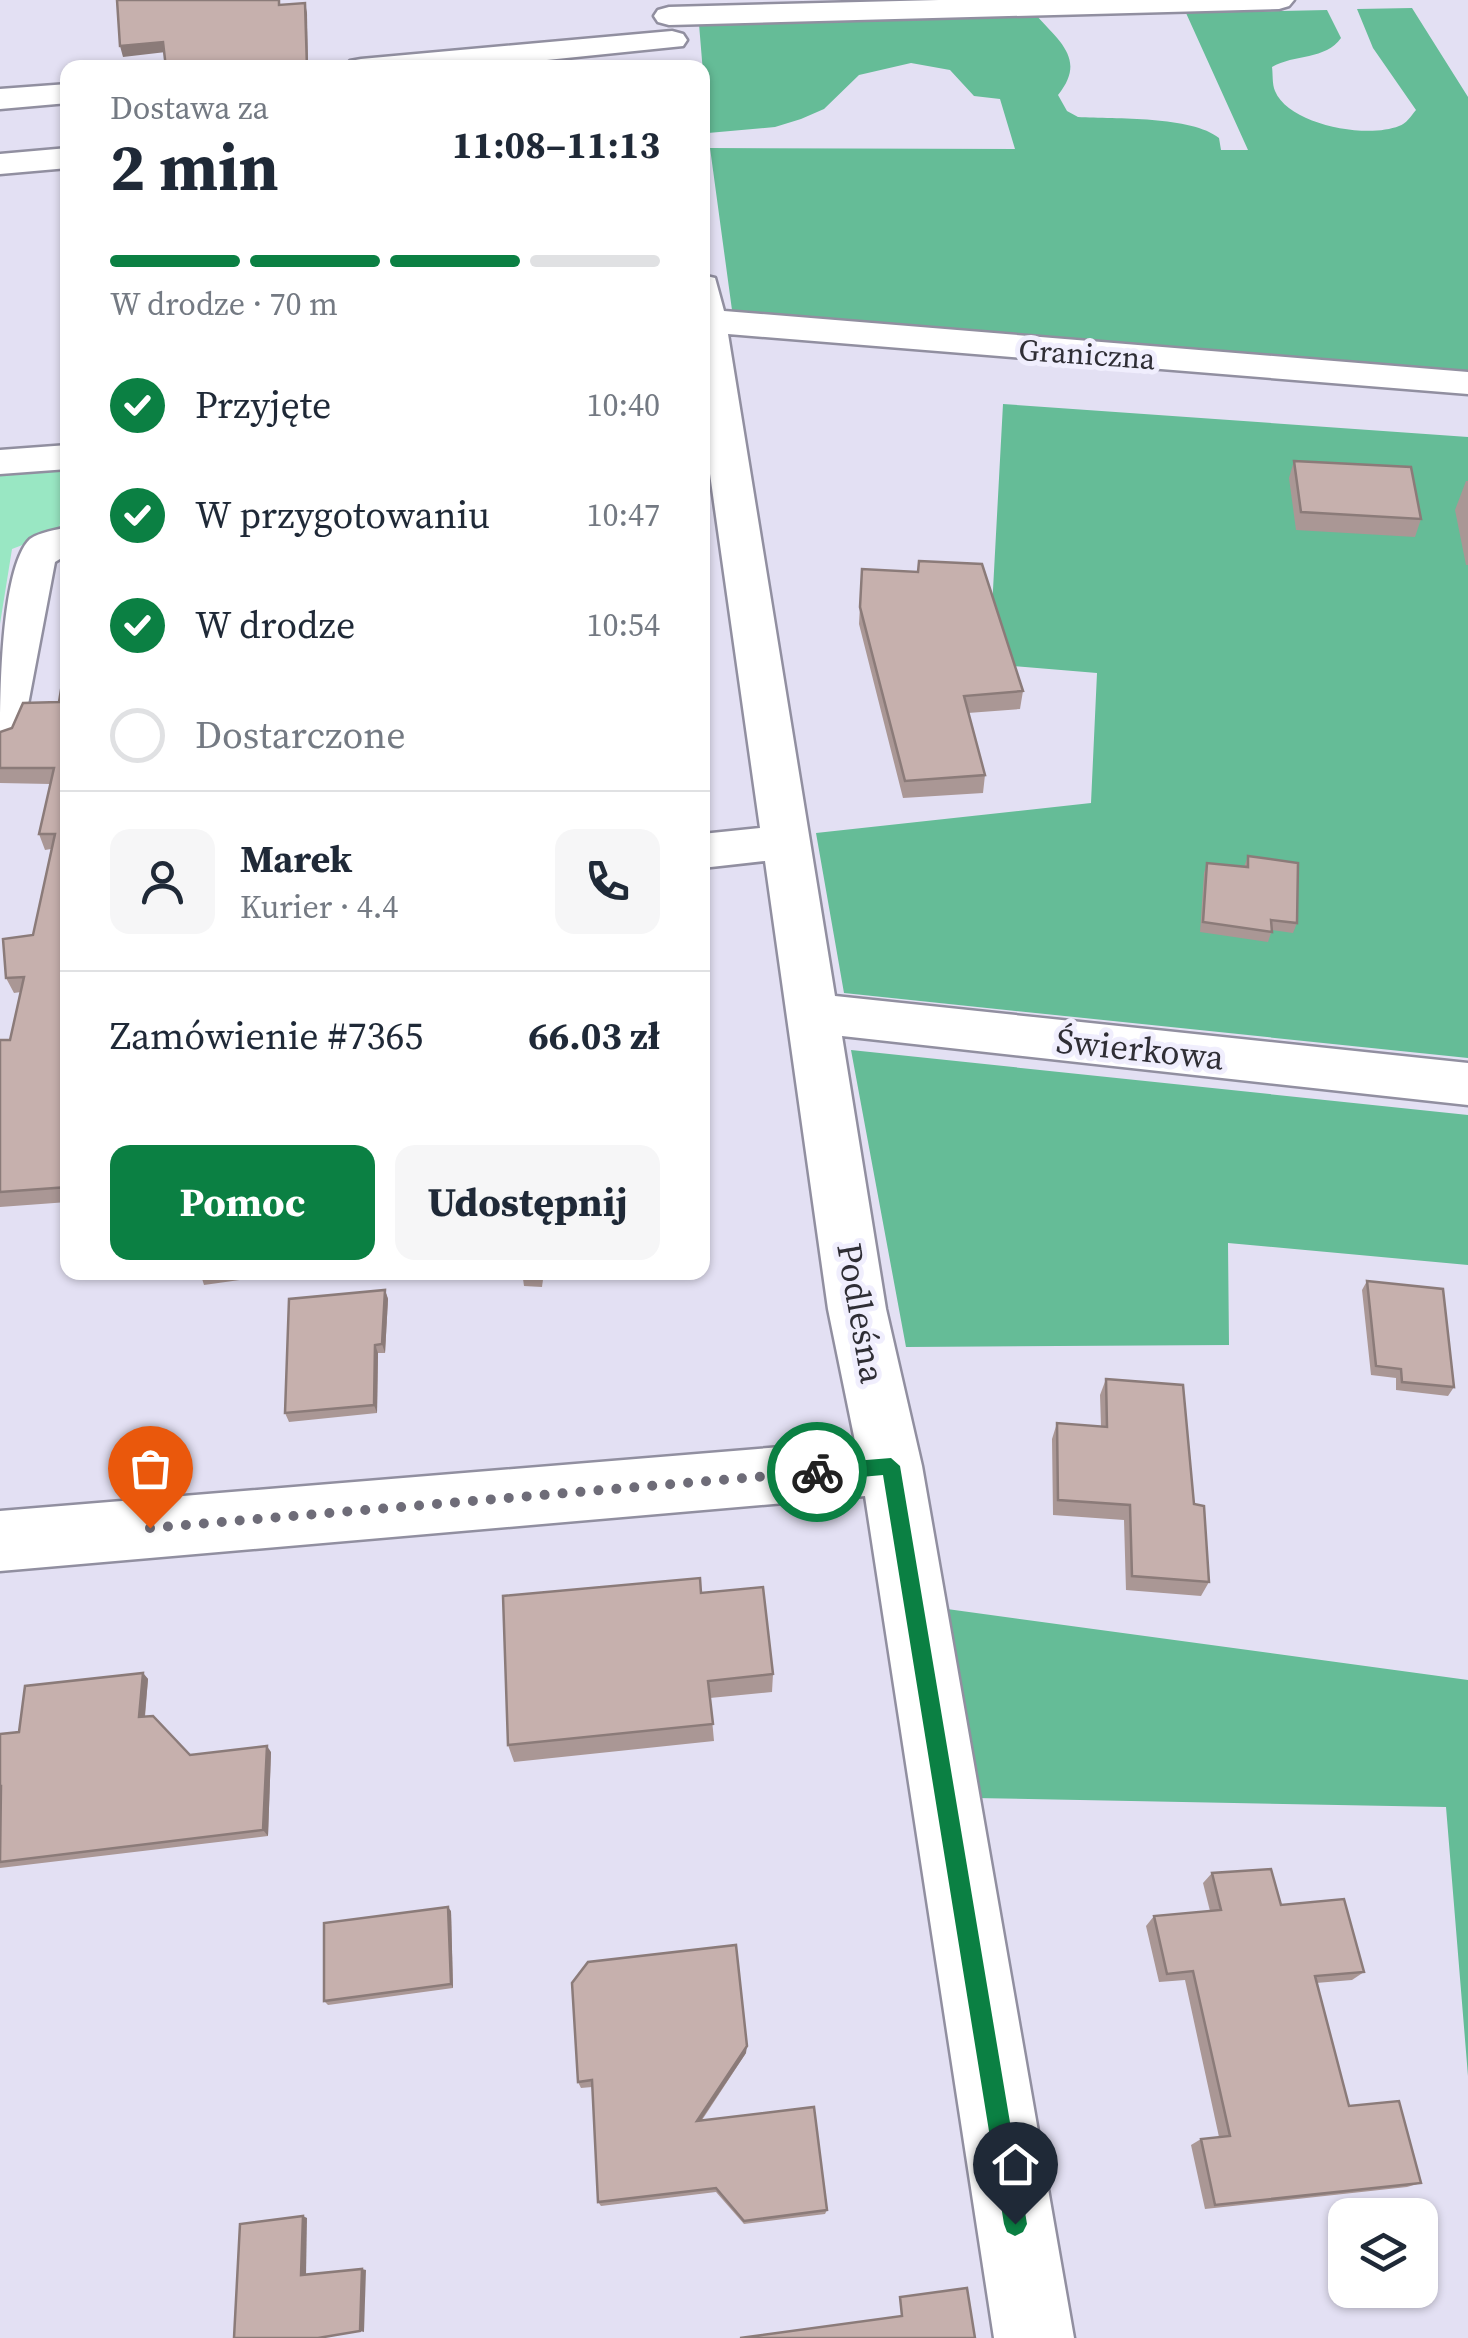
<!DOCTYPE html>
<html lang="pl">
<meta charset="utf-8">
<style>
body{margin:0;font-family:"Source Serif 4",serif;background:#f6f6f7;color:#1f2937;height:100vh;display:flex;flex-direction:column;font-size:38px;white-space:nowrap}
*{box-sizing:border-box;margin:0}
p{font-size:32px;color:#747a83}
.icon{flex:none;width:55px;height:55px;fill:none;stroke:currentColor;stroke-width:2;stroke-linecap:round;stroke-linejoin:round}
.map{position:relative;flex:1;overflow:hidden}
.drawer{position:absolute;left:60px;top:60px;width:650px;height:1220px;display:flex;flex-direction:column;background:#fff;border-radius:20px;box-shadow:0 2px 8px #0004}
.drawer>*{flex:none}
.fabs{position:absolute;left:1328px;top:2198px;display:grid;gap:20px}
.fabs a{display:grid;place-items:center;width:110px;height:110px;border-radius:20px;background:#fff;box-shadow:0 2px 8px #0004;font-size:50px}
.pin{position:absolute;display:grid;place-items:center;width:85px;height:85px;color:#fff;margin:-102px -42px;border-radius:50% 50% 50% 0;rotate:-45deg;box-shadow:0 0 10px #0007}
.pin .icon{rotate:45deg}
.courier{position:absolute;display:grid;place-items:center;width:100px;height:100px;margin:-50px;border:8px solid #0b8043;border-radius:50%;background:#fff;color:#222;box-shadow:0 2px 12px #0007}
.headline em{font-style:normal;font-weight:700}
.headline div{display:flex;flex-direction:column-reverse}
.headline{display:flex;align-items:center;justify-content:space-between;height:170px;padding:0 50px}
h1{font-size:65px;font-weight:700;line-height:75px}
.bar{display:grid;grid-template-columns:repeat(4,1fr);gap:15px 10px;align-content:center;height:120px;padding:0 50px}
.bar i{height:12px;border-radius:8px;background:#e0e1e3}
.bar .on{background:#0b8043}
.bar p{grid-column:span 4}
.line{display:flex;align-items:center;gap:25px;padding:0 50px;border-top:2px solid #e0e1e3}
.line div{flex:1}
.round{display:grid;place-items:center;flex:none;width:105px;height:105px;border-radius:20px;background:#f6f6f7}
ol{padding:0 50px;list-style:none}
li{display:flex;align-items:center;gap:30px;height:110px}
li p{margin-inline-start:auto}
li .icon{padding:10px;border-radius:50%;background:#0b8043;color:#fff;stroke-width:4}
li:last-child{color:#747a83}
li i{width:55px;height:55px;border:5px solid #e0e1e3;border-radius:50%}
.button{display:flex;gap:20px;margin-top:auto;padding:20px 50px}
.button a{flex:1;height:115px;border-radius:20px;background:#0b8043;color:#fff;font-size:40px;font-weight:700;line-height:115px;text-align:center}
.button a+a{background:#f6f6f7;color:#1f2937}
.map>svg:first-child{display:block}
.green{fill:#99e7c3}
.forest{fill:#65bc97}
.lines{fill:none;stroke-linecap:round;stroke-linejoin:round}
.minor-casing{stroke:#918fa0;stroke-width:5}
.minor{fill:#fff;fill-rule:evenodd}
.wall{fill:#aa9795}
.shaded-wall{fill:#8b7b79}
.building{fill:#c6b0ad;stroke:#8b7b79;stroke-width:2.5}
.route{fill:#0b8043}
.done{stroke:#6e6c78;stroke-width:10;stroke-dasharray:0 18}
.labels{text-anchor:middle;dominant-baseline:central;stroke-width:10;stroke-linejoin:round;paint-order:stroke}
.far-street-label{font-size:30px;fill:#2f2e35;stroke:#f0eefd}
.street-label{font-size:35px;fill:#2f2e35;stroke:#f0eefd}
</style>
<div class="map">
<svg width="1468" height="2338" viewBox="0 0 1468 2338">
<rect width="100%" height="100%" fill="#e3e0f3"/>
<polygon class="green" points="67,469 59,531 12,549 0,624 0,476"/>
<g class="forest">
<path d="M1412 8 1468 97V374L732 310 710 148 1015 149 1000 99 974 96 950 70 911 63 859 75 824 109 801 119 775 127 708 133 699 24 1037 16C1061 43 1086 60 1058 95L1067 111 1078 117C1115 119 1192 116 1219 138L1221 150H1248L1186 13 1327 10 1341 38C1326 60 1294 54 1272 67 1273 74 1272 84 1275 91 1289 125 1367 139 1399 126 1406 124 1411 116 1416 110L1373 48 1357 9Z"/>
<polygon points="1003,404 1468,437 1468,1058 844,993 816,833 1091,803 1097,673 989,664"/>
<polygon points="851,1050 1468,1115 1468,1265 1228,1243 1229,1345 906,1347"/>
<polygon points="947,1609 1468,1680 1468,2076 1446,1807 974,1798"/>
</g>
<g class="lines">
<g class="minor-casing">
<g id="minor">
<polygon points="939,0 1294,0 1289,6 1279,9 669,25 658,22 654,16 658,10 669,7"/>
<polygon points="672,31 683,34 687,40 683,46 469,68 346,68 350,61 361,59"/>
<polygon points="68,84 68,103 0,109 0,89"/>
<polygon points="68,148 68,168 0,174 0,154"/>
<polygon points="702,275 715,278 724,311 1468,372 1468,394 728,334 835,996 1468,1063 1468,1105 842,1036 886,1309 922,1466 1074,2338 994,2338 865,1496 0,1571 0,1511 855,1441 828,1309 765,861 702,868 702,834 760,828 702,417"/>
<polygon points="68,445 68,469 0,474 0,450"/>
<path d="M68 527V554L55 562 23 731 16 742 0 746C0 701 0 568 30 539 40 532 56 530 68 527Z"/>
</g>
</g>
<use href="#minor" class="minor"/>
</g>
<g class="wall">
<polygon points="1294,461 1421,519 1415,537 1296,530 1289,478"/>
<polygon points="1466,481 1468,481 1468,565 1466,565 1455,510"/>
<polygon points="862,569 1023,691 1020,709 968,713 985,775 983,793 903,798 859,624"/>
<polygon points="68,647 68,1202 0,1207 0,1040 10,1040 21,992 14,993 6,978 33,935 51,849 45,850 39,834 50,784 0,783 0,732 12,728 59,702"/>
<polygon points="1248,856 1297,923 1293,933 1272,930 1268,942 1200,932 1204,873 1207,863 1244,867"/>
<polygon points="200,1272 254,1272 254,1278 204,1285"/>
<polygon points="522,1272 544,1272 542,1287 524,1286"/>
<polygon points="1367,1281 1454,1387 1448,1396 1396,1390 1396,1378 1371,1375 1362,1290"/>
<polygon points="385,1290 388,1299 385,1353 378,1353 377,1413 289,1422 285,1413"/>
<polygon points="1106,1379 1194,1504 1209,1582 1201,1596 1126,1590 1124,1520 1053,1515 1052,1439 1057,1423 1101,1426 1100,1395"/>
<polygon points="701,1593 773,1674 772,1692 710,1698 714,1741 514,1762 508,1745"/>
<polygon points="143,1673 148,1679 145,1717 190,1755 271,1752 268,1836 0,1868 0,1734 19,1732"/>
<polygon points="1212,1873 1281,1905 1364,1972 1352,1980 1316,1983 1349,2106 1421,2183 1407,2187 1205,2209 1191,2145 1201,2139 1219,2137 1185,1980 1159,1982 1146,1926 1154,1916 1210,1911 1203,1883"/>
<polygon points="451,1911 453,1988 328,2005 324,2001"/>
<polygon points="746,2053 702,2120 827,2210 825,2214 744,2224 716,2192 601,2206 598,2202 592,2087 581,2088 578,2082"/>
</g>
<g class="shaded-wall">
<polygon points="305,3 307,13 308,68 307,68"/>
<polygon points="163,42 166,52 123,57 120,46"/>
<polygon points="385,1290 388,1299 385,1353 382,1344"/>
<polygon points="375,1345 378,1353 377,1413 374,1405"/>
<polygon points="143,1673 148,1679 144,1724 139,1717"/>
<polygon points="267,1746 271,1752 268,1836 263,1830"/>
<polygon points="448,1907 451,1911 453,1988 451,1984"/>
<polygon points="747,2046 746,2053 697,2126 697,2121"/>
<polygon points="303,2216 307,2218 306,2276 301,2275"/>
<polygon points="362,2269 366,2270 364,2332 360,2331"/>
</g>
<g class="building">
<polygon points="117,0 279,0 279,5 305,3 307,68 166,68 163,42 120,46"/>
<polygon points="1294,461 1411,467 1421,519 1301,512"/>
<polygon points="919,561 982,564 1023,691 964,696 985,775 905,781 860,607 862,569 918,572"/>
<polygon points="68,647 68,1187 0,1192 0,1040 10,1040 24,977 6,978 3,939 33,935 55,834 39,834 54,768 0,768 0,732 12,728 23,703 59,702"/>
<polygon points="1248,856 1298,863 1297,923 1271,920 1272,932 1203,922 1207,863 1248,867"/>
<polygon points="200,1272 228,1272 200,1276"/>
<polygon points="522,1272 541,1272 540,1278 522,1277"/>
<polygon points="1367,1281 1443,1289 1454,1387 1402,1382 1401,1369 1376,1366"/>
<polygon points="385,1290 382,1344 375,1345 374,1405 285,1413 289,1299"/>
<polygon points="1106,1379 1183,1385 1194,1504 1204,1506 1209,1582 1132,1576 1130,1505 1058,1500 1057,1423 1107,1427"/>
<polygon points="700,1578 701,1593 763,1587 773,1674 708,1681 713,1724 508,1745 503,1596"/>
<polygon points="143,1673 139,1717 153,1716 190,1755 267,1746 263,1830 0,1862 1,1786 0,1786 0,1734 19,1732 25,1686"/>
<polygon points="1271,1869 1281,1905 1344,1899 1364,1972 1315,1976 1349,2106 1399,2101 1421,2183 1215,2205 1201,2139 1230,2136 1193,1971 1167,1974 1154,1916 1221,1910 1212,1873"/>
<polygon points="448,1907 451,1984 324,2001 324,1923"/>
<polygon points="736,1945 747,2046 697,2121 814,2107 827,2210 744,2221 716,2188 598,2202 592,2080 578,2082 572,1983 588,1962"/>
<polygon points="303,2216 301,2275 362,2269 360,2331 318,2338 234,2338 240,2224"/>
<polygon points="967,2288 975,2338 740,2338 902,2316 900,2297"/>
</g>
<polygon class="route" points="891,1458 900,1466 1027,2224 1023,2232 1015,2236 1007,2232 1004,2224 883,1475 817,1481 808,1472 817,1464"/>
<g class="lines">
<polyline class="done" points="150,1528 817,1472"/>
</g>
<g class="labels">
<g class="far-street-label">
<text transform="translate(1087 354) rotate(4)">Graniczna</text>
</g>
<g class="street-label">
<text transform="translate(1140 1049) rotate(6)">Świerkowa</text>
<text transform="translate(861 1313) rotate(80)">Podleśna</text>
</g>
</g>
</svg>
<div class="fabs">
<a><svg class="icon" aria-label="layers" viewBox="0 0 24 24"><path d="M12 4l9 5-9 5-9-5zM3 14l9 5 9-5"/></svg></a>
</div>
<div class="pin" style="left:150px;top:1528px;background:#ea580c"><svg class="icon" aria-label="bag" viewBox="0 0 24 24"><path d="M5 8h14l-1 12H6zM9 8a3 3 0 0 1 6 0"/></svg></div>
<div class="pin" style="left:1015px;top:2224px;background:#1f2937"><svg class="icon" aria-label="home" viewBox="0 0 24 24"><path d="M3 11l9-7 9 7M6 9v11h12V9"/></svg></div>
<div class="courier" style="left:817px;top:1472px"><svg class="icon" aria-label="bike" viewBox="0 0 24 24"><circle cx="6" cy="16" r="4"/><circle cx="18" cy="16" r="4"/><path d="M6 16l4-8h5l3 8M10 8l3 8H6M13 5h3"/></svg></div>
<section class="drawer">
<div class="headline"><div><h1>2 min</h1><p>Dostawa za</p></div><em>11:08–11:13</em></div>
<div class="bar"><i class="on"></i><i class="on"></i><i class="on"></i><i></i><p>W drodze · 70 m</p></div>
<ol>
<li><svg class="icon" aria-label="check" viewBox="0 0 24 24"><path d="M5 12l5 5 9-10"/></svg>Przyjęte<p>10:40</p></li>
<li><svg class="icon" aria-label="check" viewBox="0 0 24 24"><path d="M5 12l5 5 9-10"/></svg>W przygotowaniu<p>10:47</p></li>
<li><svg class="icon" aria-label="check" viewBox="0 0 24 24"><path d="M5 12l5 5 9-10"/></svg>W drodze<p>10:54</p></li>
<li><i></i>Dostarczone</li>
</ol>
<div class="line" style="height:180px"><a class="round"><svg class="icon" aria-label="person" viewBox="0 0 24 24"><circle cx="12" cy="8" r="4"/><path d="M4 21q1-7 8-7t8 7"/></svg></a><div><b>Marek</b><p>Kurier · 4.4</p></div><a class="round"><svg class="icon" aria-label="phone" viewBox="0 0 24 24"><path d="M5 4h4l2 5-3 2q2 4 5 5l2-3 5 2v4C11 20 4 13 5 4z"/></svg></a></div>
<div class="line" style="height:130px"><div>Zamówienie #7365</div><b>66.03 zł</b></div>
<div class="button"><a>Pomoc</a><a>Udostępnij</a></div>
</section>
</div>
